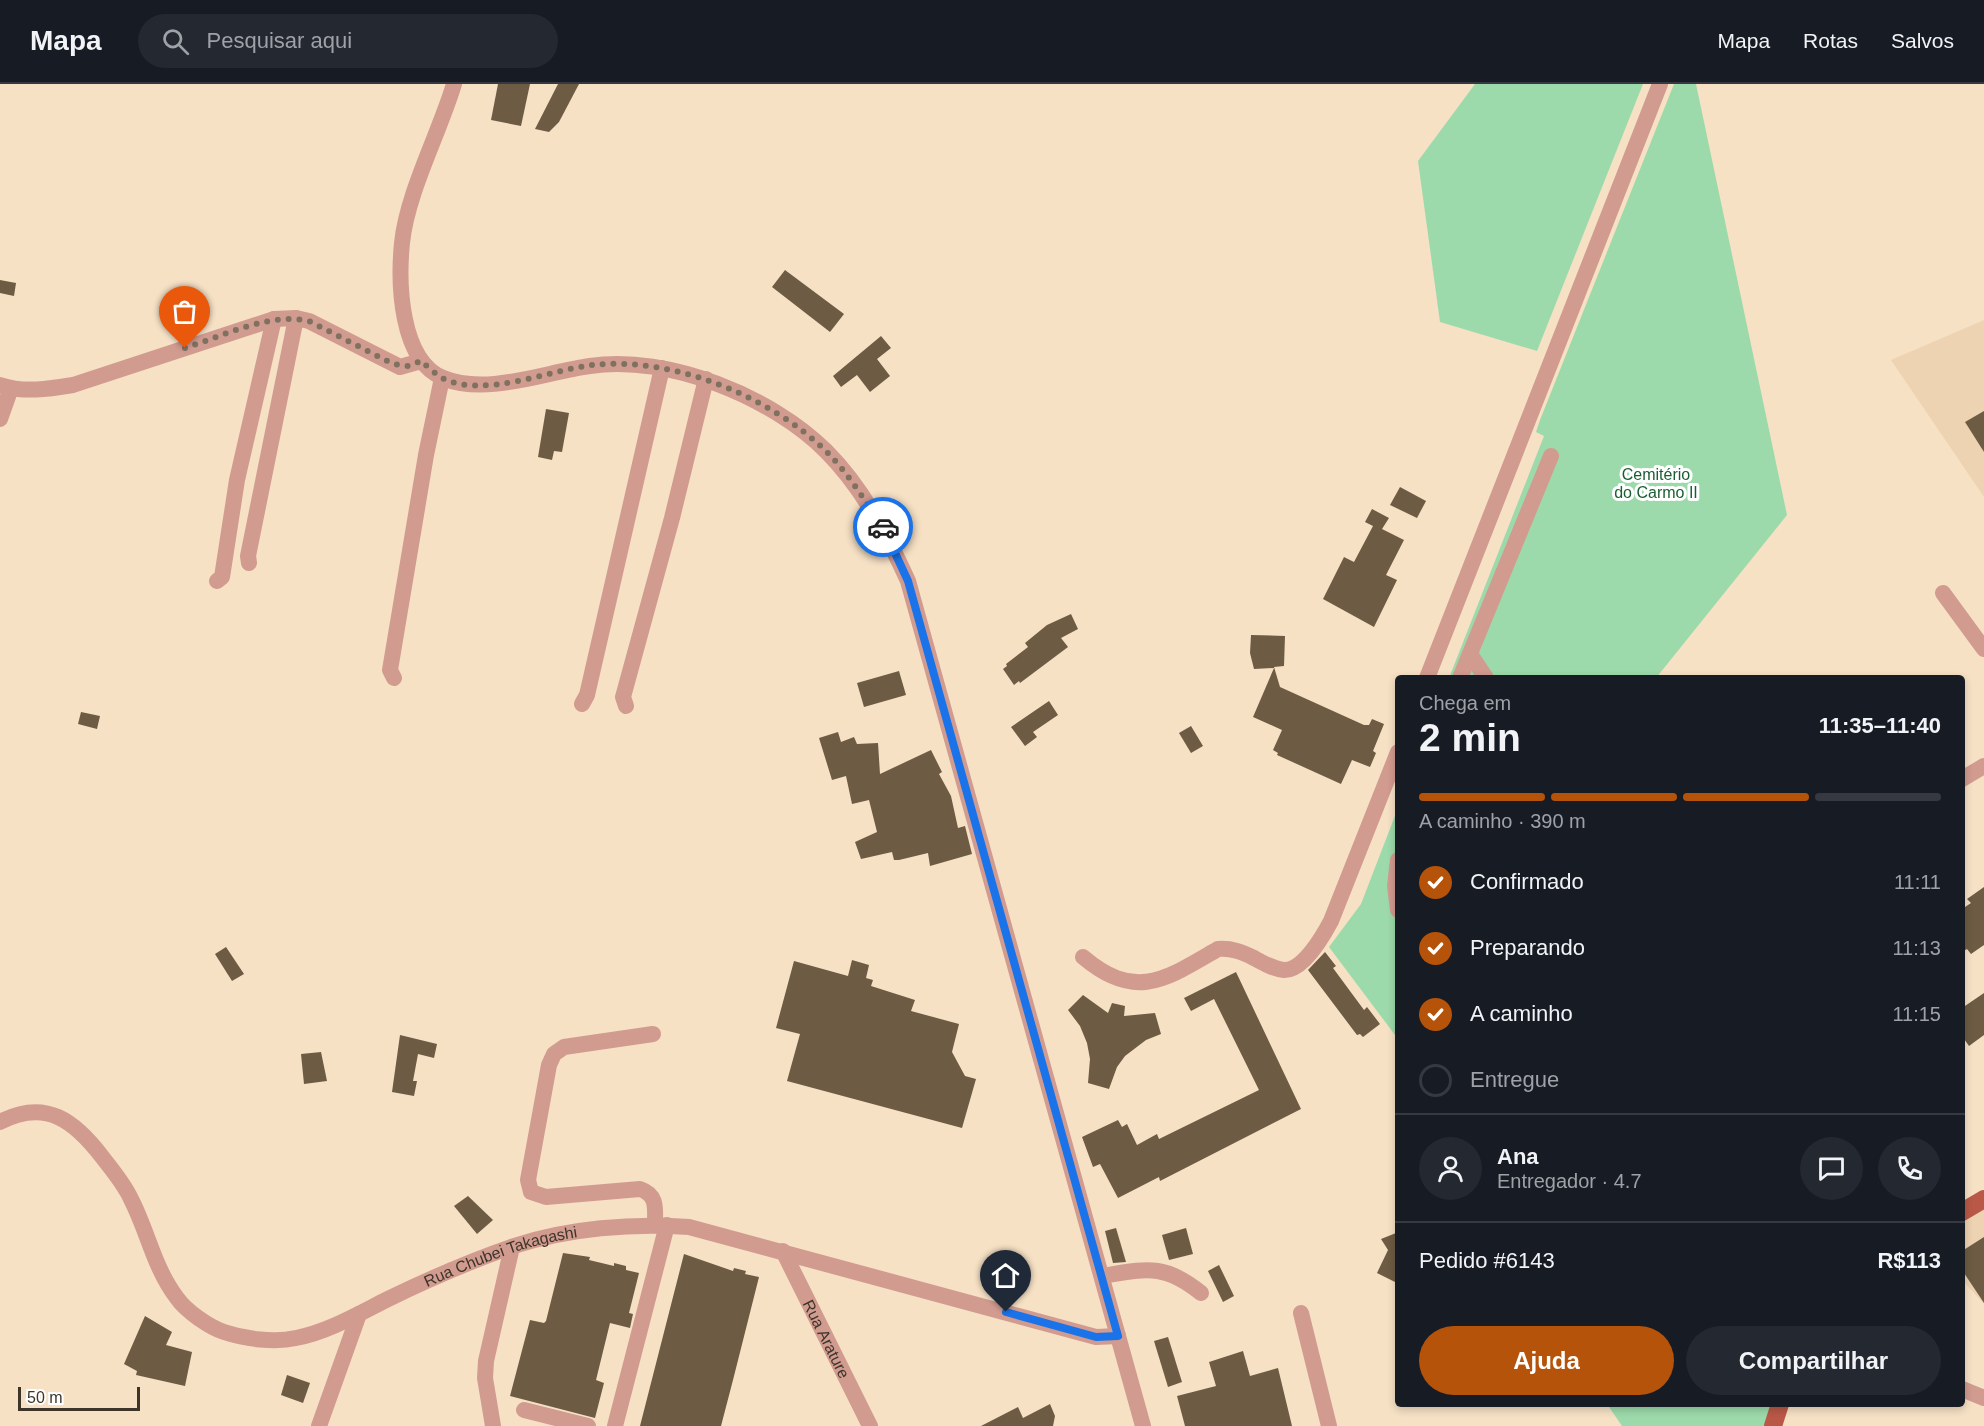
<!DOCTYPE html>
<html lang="pt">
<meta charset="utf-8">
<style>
body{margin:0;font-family:Arial,sans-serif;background:#242831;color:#f1f3f6;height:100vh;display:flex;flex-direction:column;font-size:22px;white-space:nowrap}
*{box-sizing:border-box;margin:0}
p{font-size:20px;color:#9ea1a6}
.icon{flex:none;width:33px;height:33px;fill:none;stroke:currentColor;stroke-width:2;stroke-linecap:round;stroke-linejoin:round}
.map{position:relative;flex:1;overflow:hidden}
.details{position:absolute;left:1395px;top:591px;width:570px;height:732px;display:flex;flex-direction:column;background:#171b24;border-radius:6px;box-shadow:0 3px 9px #0003}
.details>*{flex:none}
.scale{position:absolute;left:18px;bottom:15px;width:122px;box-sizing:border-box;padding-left:6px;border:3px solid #3d352a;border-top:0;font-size:16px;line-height:21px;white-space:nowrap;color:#3d352a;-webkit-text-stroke:4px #fff;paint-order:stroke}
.pin{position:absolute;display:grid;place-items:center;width:51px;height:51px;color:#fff;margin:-62px -26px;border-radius:50% 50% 50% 0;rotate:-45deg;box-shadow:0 0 6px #0007}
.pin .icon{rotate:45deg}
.courier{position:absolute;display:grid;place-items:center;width:60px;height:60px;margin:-30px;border:4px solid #1a73e8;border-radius:50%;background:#fff;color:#222;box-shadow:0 2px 8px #0007}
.overview em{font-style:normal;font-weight:600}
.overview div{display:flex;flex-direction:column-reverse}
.overview{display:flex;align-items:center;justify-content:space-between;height:102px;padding:0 24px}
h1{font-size:39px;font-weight:600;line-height:45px}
.bar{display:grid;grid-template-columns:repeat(4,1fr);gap:9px 6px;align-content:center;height:72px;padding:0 24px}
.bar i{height:8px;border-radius:4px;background:#363941}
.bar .active{background:#b45309}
.bar p{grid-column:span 4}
.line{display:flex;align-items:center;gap:15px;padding:0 24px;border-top:2px solid #363941}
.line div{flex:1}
.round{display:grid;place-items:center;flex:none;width:63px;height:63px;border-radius:32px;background:#242831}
ol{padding:0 24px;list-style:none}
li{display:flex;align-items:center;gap:18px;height:66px}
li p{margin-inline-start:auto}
li .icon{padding:6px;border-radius:50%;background:#b45309;color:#fff;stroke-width:4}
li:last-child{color:#9ea1a6}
li i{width:33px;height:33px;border:3px solid #363941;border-radius:50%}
.button{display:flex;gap:12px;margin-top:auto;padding:12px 24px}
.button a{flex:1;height:69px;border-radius:36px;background:#b45309;color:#fff;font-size:24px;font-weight:600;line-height:69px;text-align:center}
.button a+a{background:#242831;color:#f1f3f6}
header{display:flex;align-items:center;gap:36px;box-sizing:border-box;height:84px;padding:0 30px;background:#171b24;border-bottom:2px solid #363941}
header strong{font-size:28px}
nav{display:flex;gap:33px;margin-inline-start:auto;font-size:21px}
.search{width:420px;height:54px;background:#242831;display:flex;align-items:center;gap:15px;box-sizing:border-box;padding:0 21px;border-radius:33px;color:#9ea1a6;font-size:22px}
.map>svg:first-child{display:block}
.built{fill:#edd3b1}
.green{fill:#9ddaab}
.building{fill:#6d5b43}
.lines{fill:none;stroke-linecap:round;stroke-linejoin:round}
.minor{stroke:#d29b90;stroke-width:16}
.major{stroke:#ba5847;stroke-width:18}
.done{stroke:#7e7160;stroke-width:6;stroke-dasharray:0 10.8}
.route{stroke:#1a73e8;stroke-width:8}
.labels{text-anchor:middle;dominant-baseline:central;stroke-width:6;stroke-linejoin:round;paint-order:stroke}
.park-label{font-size:16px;fill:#195e32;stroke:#fff}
.street-label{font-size:16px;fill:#3d352a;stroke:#fff}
</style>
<header>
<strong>Mapa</strong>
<div class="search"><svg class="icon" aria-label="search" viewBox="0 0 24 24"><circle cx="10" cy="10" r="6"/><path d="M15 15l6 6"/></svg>Pesquisar aqui</div>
<nav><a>Mapa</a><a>Rotas</a><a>Salvos</a></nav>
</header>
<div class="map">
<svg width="1984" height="1342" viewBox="0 0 1984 1342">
<rect width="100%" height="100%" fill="#f6e1c5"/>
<g class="built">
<polygon points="1984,236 1984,413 1891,276"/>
<polygon points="1984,1121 1984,1220 1962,1196 1962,1135"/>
</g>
<g class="green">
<polygon points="1475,0 1643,0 1537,267 1440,238 1418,77"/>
<polygon points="1674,0 1696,0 1787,431 1656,594 1449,594 1544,352 1536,348 1540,336"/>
<polygon points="1398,724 1398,955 1329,863 1361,820"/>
<polygon points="1607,1320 1773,1320 1765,1342 1622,1342"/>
</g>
<g class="building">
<polygon points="498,0 530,0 521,42 491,36"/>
<polygon points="558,0 579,0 559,38 549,48 535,45"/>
<polygon points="785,186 844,230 830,248 772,203"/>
<polygon points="0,196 16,199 14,212 0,209"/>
<polygon points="881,252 891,264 877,275 890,292 870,308 857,291 841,303 833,292"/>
<polygon points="546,325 569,329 562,368 554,367 552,376 538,373"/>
<polygon points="1984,327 1984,368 1965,338"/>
<polygon points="1400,403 1426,417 1417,434 1390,421"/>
<polygon points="1372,425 1389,434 1382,445 1404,456 1386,491 1397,496 1374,543 1323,515 1344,473 1354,478 1373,442 1365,438"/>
<polygon points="1071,530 1078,545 1061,554 1068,563 1020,599 1019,597 1014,601 1003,585 1007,582 1006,580 1028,563 1025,559 1047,541"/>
<polygon points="1251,551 1285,552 1284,582 1274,583 1280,603 1364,641 1369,641 1372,635 1384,640 1373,667 1376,669 1370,683 1352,676 1341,700 1277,671 1278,669 1273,666 1282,646 1253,633 1274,584 1254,585 1250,569"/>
<polygon points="899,587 906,611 864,623 857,599"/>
<polygon points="1049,617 1058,631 1033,648 1037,653 1025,662 1011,643"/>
<polygon points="81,628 100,632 97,645 78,640"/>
<polygon points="1191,642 1203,662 1191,669 1179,649"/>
<polygon points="838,648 841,658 854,653 857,660 878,659 880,690 931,666 942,688 939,690 951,712 958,744 965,742 972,770 930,782 928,769 899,776 894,776 892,768 861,775 855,758 877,748 869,716 852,720 846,692 832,696 819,654"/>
<polygon points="1984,803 1984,861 1971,870 1967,865 1962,868 1962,825 1971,819 1967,815"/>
<polygon points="226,863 244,890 232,897 215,870"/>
<polygon points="1325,868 1336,882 1333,884 1364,926 1367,923 1380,940 1363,953 1360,950 1357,951 1308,886"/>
<polygon points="852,876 869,881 866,894 873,896 871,902 915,916 911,927 959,940 952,968 965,992 976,995 962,1044 787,997 800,950 776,944 794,877 848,892"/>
<polygon points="1236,888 1301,1025 1160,1097 1159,1093 1118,1114 1100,1080 1093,1083 1082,1053 1118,1036 1122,1043 1127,1040 1137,1061 1157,1050 1159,1055 1259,1006 1214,915 1191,927 1184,914"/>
<polygon points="1984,909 1984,951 1969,962 1962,952 1962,924"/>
<polygon points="1083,911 1108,929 1112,919 1125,922 1124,932 1155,929 1161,950 1146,956 1125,972 1117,983 1109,1005 1088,999 1090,975 1087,959 1080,942 1068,926"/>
<polygon points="400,951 437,960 434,974 418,970 413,997 417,997 414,1012 392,1008"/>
<polygon points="321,968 327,997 304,1000 301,970"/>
<polygon points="468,1112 493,1136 477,1150 454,1122"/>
<polygon points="1116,1144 1126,1178 1113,1179 1105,1147"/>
<polygon points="1186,1144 1193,1170 1169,1176 1162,1151"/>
<polygon points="1398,1145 1398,1190 1395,1198 1377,1189 1388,1166 1381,1155 1396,1149"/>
<polygon points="1984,1153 1984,1219 1962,1186 1962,1167"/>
<polygon points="563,1169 590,1173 589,1176 614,1182 614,1179 626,1182 626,1186 639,1189 629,1229 633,1230 630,1244 610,1239 596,1296 604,1299 595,1334 510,1312 530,1236 544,1239 546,1237"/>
<polygon points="684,1170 733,1187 734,1184 746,1187 745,1190 759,1193 733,1296 721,1342 640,1342"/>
<polygon points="1219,1181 1234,1212 1223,1218 1208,1187"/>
<polygon points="145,1232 172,1248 166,1261 192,1268 185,1302 136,1291 137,1287 124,1280"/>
<polygon points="1168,1253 1182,1298 1168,1303 1154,1257"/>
<polygon points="1243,1267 1250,1292 1278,1284 1292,1342 1185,1342 1177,1312 1216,1302 1209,1278"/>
<polygon points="287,1291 310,1299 303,1319 281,1311"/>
<polygon points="1050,1320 1055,1332 1053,1342 981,1342 1018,1323 1023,1334"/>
</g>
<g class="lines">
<g class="minor">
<path d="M454 0C439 50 407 109 402 159 398 199 400 276 443 294 487 312 545 288 590 282 668 270 772 313 826 367 863 404 887 451 908 497L1143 1342"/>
<path d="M0 301C24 309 49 305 73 301L274 235 296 234 309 237 400 283 421 277"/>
<polyline points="0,335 11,304"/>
<polyline points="249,479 248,472 296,234"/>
<polyline points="217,497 222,493 237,396 274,235"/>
<polyline points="1943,509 1984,565"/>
<polyline points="1470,570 1486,594"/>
<polyline points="394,594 390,586 426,371 442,294"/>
<polyline points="1427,594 1660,0"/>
<polyline points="1460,594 1551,372"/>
<polyline points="582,620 587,611 662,284"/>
<polyline points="626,622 623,613 672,434 706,295"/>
<polyline points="1962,695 1984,682"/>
<polyline points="1398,776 1395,802 1398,826"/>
<path d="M1083 873C1136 918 1166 895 1218 865 1232 864 1242 868 1254 874 1263 879 1273 885 1284 886 1303 887 1323 852 1331 837L1398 668"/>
<path d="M653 950 564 963 554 970 549 981 528 1096 531 1108 546 1113 640 1105C658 1111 655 1125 655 1141"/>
<path id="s1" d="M0 1038C46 1014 75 1037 103 1074 113 1087 124 1100 131 1115 148 1148 154 1184 177 1214 186 1227 209 1243 224 1248 245 1255 275 1259 296 1254 328 1248 360 1229 388 1215 427 1196 473 1176 514 1162 569 1144 632 1139 689 1143L1096 1253 1118 1252"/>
<path id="s2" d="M783 1167 870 1342"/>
<path d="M1102 1192C1146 1185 1164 1179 1201 1209"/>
<polyline points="1301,1229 1329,1342"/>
<polyline points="1962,1305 1984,1314"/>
<polyline points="524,1326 588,1342"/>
<polyline points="319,1342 359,1230"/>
<polyline points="493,1342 485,1294 486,1277 512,1163"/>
<polyline points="615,1342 667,1141"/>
</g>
<g class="major">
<polyline points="1962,1128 1984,1115"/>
<polyline points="1773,1342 1780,1320"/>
</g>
</g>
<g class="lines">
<path class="done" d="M185 264C223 252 269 228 309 237L393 280 408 282 421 277C427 282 435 290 442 294 484 315 548 286 593 281 672 272 769 312 826 367 848 389 865 417 883 443"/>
<polyline class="route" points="883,443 908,497 1118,1252 1096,1253 1006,1228"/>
</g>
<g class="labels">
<g class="park-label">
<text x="1656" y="390">Cemitério<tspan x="1656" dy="18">do Carmo II</tspan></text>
</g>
<g class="street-label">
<text stroke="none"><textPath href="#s1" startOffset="634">Rua Chubei Takagashi</textPath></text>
<text stroke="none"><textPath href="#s2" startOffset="98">Rua Arature</textPath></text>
</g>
</g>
</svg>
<div class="scale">50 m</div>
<div class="pin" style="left:185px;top:264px;background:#ea580c"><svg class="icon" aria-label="bag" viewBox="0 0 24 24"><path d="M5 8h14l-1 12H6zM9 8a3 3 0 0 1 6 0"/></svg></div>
<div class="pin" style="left:1006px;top:1228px;background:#1f2937"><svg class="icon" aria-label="home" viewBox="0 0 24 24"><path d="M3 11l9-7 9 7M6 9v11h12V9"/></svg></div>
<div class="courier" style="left:883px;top:443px"><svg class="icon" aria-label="car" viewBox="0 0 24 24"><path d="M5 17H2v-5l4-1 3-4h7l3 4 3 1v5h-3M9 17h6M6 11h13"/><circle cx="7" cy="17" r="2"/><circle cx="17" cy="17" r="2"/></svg></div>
<section class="details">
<div class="overview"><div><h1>2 min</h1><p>Chega em</p></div><em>11:35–11:40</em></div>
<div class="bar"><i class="active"></i><i class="active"></i><i class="active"></i><i></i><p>A caminho · 390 m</p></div>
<ol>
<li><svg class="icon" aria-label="check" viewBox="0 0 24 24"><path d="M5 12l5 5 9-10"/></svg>Confirmado<p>11:11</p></li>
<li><svg class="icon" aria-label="check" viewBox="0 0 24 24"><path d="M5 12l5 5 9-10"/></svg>Preparando<p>11:13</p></li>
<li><svg class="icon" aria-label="check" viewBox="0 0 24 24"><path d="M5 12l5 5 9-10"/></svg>A caminho<p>11:15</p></li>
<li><i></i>Entregue</li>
</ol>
<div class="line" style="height:108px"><a class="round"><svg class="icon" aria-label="person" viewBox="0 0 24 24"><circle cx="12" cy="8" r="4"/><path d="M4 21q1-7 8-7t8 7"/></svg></a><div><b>Ana</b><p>Entregador · 4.7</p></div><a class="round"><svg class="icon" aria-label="chat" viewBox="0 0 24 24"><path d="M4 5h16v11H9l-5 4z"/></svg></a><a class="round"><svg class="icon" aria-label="phone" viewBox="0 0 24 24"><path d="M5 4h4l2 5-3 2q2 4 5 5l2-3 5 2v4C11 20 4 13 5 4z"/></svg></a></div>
<div class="line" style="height:78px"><div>Pedido #6143</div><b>R$113</b></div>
<div class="button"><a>Ajuda</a><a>Compartilhar</a></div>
</section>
</div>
